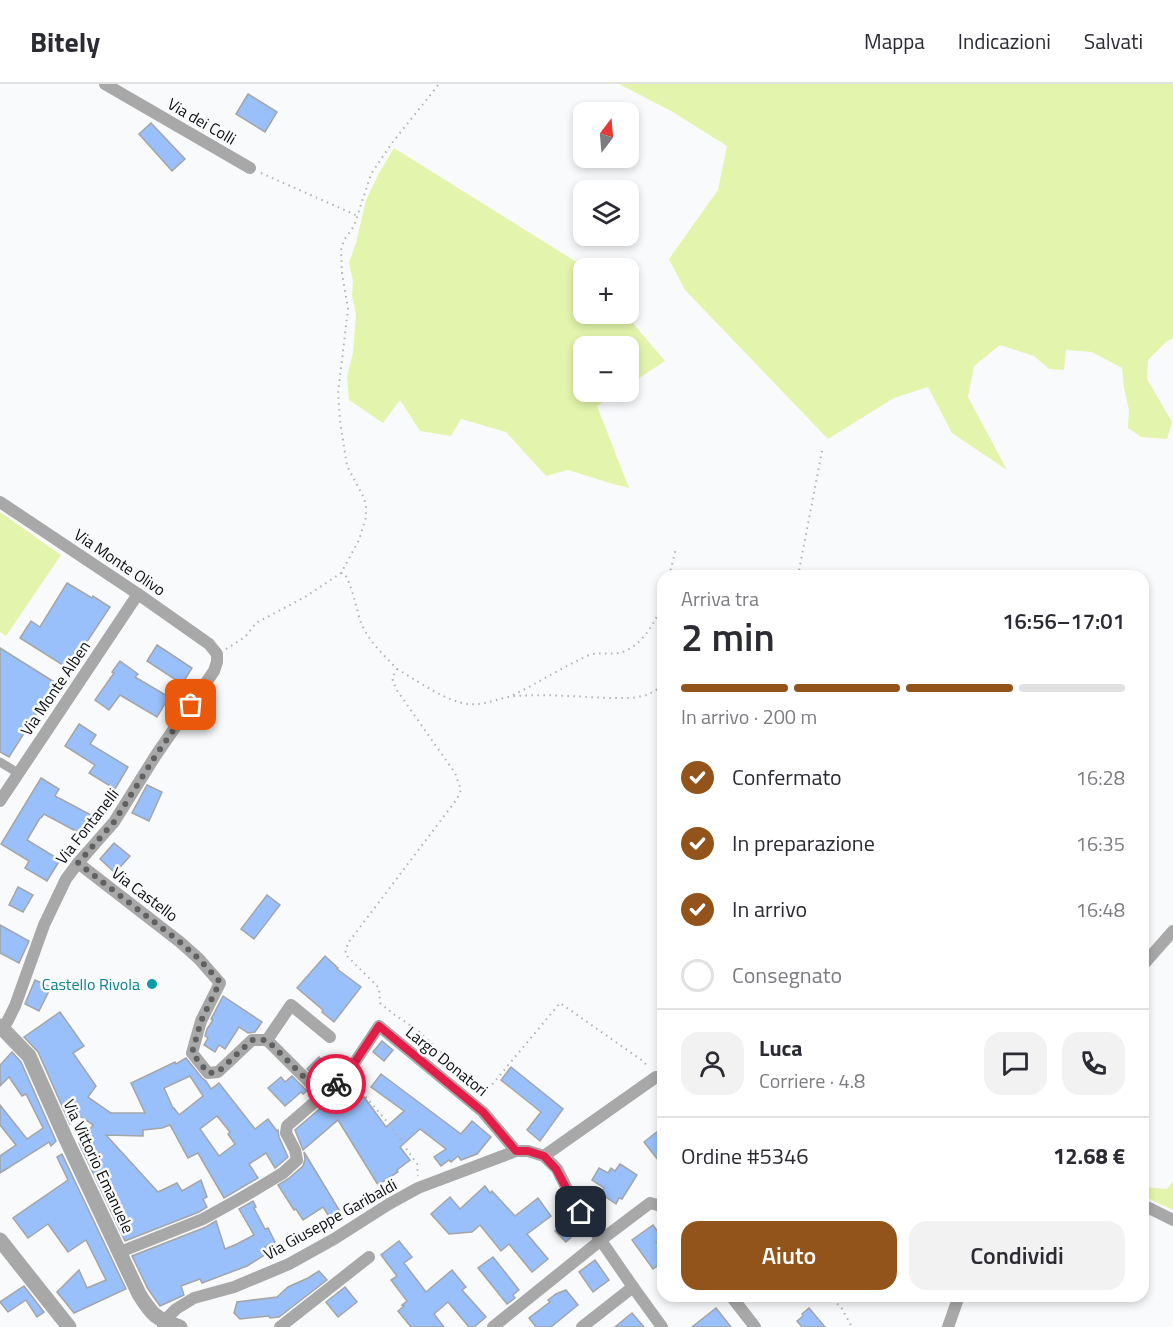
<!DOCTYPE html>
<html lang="it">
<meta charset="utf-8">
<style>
body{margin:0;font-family:"Titillium Web",sans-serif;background:#f2f2f3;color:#2b2b33;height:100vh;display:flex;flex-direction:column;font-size:22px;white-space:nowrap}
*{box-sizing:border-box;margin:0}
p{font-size:20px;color:#7c7c81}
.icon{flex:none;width:33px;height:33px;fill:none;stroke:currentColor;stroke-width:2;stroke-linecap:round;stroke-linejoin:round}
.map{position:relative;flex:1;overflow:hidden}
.panel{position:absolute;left:657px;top:486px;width:492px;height:732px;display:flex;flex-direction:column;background:#fff;border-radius:18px;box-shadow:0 3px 9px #0003}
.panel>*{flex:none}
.needle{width:39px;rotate:16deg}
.buttons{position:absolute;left:573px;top:18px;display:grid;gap:12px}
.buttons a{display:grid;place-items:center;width:66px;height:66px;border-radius:12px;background:#fff;box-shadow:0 3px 9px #0003;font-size:30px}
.pin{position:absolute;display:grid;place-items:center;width:51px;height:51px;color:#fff;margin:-26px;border-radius:12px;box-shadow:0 3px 9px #0006}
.courier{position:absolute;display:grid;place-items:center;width:60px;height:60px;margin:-30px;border:4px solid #e11d48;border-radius:50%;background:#fff;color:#222;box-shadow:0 2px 8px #0007}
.overview em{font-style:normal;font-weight:600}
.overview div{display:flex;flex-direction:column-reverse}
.overview{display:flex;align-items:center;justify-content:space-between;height:102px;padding:0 24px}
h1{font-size:39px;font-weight:600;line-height:45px}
.bar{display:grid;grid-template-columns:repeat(4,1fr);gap:9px 6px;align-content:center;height:72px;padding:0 24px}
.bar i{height:8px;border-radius:4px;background:#e1e1e2}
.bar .on{background:#93541b}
.bar p{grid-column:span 4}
.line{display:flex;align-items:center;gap:15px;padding:0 24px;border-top:2px solid #e1e1e2}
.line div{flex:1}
.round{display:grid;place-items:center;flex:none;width:63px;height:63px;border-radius:18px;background:#f2f2f3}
ol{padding:0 24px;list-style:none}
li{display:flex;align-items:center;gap:18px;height:66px}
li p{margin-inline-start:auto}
li .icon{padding:6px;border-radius:50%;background:#93541b;color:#fff;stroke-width:4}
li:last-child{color:#7c7c81}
li i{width:33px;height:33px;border:3px solid #e1e1e2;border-radius:50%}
.cta{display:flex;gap:12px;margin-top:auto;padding:12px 24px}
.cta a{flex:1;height:69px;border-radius:18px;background:#93541b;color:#fff;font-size:24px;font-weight:600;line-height:69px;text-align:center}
.cta a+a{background:#f2f2f3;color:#2b2b33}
header{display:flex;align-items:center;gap:36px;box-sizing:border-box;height:84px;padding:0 30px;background:#fff;border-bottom:2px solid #e1e1e2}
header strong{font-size:28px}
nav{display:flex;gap:33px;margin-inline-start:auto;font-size:21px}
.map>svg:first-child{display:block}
.green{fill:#e3f5ac}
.building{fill:#99c0fb;stroke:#a4a5a6;stroke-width:1.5;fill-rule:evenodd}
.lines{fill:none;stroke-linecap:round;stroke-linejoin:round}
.path{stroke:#b1b1b2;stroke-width:2;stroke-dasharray:1.5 4.5;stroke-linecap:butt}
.pedestrian{stroke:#a9a8a8;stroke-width:9}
.minor{stroke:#a9a8a8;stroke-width:12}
.tertiary{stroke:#a9a8a8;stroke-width:15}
.done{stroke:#606061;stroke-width:6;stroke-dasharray:0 10.8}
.route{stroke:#e11d48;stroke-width:8}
.culture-dot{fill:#0f9aa8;stroke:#f9fafb;stroke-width:2}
.labels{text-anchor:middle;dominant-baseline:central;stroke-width:5;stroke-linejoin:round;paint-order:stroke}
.street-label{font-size:16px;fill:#0d0d0e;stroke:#f9fafb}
.culture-label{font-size:16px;fill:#0d838f;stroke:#f9fafb;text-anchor:end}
</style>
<header>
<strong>Bitely</strong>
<nav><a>Mappa</a><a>Indicazioni</a><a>Salvati</a></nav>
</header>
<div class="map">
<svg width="1173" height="1243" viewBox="0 0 1173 1243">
<rect width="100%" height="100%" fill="#f9fafb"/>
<g class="green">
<polygon points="619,0 1173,0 1173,254 1166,258 1148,276 1147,295 1172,338 1167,355 1141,353 1128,344 1129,326 1124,304 1122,284 1092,268 1066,266 1064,286 1049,285 1034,272 1000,261 974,282 968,313 1007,386 952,349 928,303 894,314 828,355 685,206 669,175 718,106 727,62 671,27"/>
<polygon points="394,64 586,184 584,184 584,230 625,230 665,277 629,301 628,262 584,262 584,308 619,308 597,322 629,404 613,400 568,386 546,392 506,348 461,335 451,352 420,347 400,316 383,339 349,316 347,293 353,269 356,230 352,212 353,197 349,179 356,159 366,116 378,91"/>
<polygon points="0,428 61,471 6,552 0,548"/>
<polygon points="1173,1097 1173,1126 1143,1112 1143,1103 1167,1105"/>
</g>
<g class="building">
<polygon points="248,10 277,28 265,48 236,30"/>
<polygon points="151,39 185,75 172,87 139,50"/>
<polygon points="67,499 92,514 93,512 110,523 69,585 20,554 31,537 40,543"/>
<polygon points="157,561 192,584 182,600 147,577"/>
<polygon points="0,564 56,599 9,673 0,668"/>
<polygon points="120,577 138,590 135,593 169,613 157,633 120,611 109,626 95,616 114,589 112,588"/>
<polygon points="79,640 96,651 90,660 128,683 115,705 89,689 95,681 65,662"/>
<polygon points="41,694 59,705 55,712 93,732 83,751 44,730 41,734 40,734 27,756 60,776 47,797 25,784 29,777 1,760"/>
<polygon points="147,701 162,708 149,737 132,729"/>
<polygon points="114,759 130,772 115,789 100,775"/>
<polygon points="18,803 33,811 23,828 9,821"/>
<polygon points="267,811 280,821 254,855 241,845"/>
<polygon points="0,841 29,857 19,879 0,869"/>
<polygon points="325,872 338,884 337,885 361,903 334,938 322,928 323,926 297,904"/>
<polygon points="35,896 51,903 39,927 25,920"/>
<polygon points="223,912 262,938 255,948 248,949 239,943 225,965 219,961 215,968 204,961 208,954 205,952 207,945 213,936 211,935"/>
<path d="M60 928 84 962 73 969 96 1002 88 1013 111 1029H145L131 999 175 978 176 980 186 974 202 994 206 997 211 1005 219 999 255 1045 268 1035 277 1047 278 1046 279 1053 288 1073 275 1084 266 1069 249 1080 258 1094 224 1114 198 1069 188 1074 170 1041 162 1044 143 1046V1052L106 1051 158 1108 177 1099 182 1107 201 1096 207 1113 203 1115 207 1123 199 1128 125 1157 79 1059 83 1056 93 1041 78 1031 70 1040 38 968 24 953ZM190 992 203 1012 179 1031 174 1024H173L164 1004ZM217 1032 230 1048 228 1050 235 1060 219 1072 200 1045Z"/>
<polygon points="382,957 393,966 384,977 373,968"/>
<polygon points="12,968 21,978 56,1057 51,1062 49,1058 0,1089 0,1072 16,1061 0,1041 0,1021 27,1055 43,1044 26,1010 22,1012 9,993 0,1002 0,981"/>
<polygon points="319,973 335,990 323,1000 307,985"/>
<polygon points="511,983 563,1025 540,1057 527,1046 541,1028 501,996"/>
<polygon points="381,990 461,1050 472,1037 491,1053 477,1070 461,1076 458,1072 451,1078 449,1076 441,1082 434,1073 446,1065 420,1045 400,1063 410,1076 397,1086 398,1088 378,1101 338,1036 303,1066 295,1046 350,999 363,1014 364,1013 386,1043 404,1027 371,1003"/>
<polygon points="292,992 307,1007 303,1010 301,1008 285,1022 268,1004 281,993 285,998"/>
<polygon points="663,1043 663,1082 644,1058"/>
<polygon points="304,1068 344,1134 334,1140 323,1123 303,1136 296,1125 294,1126 278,1101 288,1095 303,1082 305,1075"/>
<polygon points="62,1070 126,1205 74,1229 57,1208 79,1186 87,1204 106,1196 86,1156 68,1168 48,1140 28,1154 13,1134 68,1096 57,1073"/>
<polygon points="620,1080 637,1091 622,1115 619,1114 616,1120 600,1109 604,1104 592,1096 599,1084 608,1089 611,1084 615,1087"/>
<polygon points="485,1102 490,1109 492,1107 515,1132 538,1114 551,1132 527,1150 548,1175 532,1188 509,1160 501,1167 480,1141 472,1148 449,1150 431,1130 450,1113 460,1125"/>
<polygon points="253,1117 256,1123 254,1124 265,1145 268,1144 275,1158 265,1163 268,1169 247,1182 202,1199 200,1195 181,1202 184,1211 160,1222 148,1205 132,1172 206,1143 216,1137 225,1165 237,1160 254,1151 239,1125"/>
<polygon points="572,1132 582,1143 566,1158 555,1147"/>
<polygon points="653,1141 662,1154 656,1158 663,1168 663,1178 653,1185 632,1156"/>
<polygon points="399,1157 412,1173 404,1179 426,1208 452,1186 466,1203 462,1206 486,1233 474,1243 469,1243 448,1218 434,1230 444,1243 411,1243 398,1227 404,1222 402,1221 407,1217 391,1196 397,1192 381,1171"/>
<polygon points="493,1173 519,1206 513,1211 515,1214 507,1220 478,1184"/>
<polygon points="595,1176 609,1196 593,1208 579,1188"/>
<polygon points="319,1187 327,1196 279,1233 270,1234 269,1232 240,1235 234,1229 237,1218 277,1213 288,1203 308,1194"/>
<polygon points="24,1202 44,1228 37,1233 26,1216 8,1228 0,1218"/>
<polygon points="345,1203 357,1218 338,1233 326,1218"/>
<polygon points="566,1206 578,1221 551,1243 536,1243 529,1234 550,1218 548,1216 556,1210"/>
<polygon points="716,1224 731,1243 692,1243"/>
<polygon points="809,1224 825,1243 802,1243 797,1237 803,1232 802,1230"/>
<polygon points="632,1229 644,1243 615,1243"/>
</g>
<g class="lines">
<g class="path">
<polyline points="261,89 358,132"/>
<path d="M341 489 345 490C353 505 355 520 360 536 367 556 383 570 397 585L392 594 396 605 455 689 461 706 457 715 348 859 345 870 379 904 380 919 395 931 416 945 485 1009 560 919 643 977 648 983"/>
<polyline points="669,492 676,465"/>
<polyline points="798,492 822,367"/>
<polyline points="226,565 245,553 256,539 305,513 341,489 359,456 366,433 366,422 364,414 347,382 340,337 338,309 348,225 342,189 341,166 344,156 354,142 371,90 392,59 439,0"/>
<path d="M397 585C418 597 439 613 462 619 482 624 498 613 516 612 555 609 593 615 632 614L647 611 663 602"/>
<path d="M513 611C538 599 561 584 587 572 598 567 608 571 619 569 641 564 656 538 663 518"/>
<polyline points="354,999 389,1040 417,1080 418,1092"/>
<polyline points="828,1212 841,1223 852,1243"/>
</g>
<polyline class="pedestrian" points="0,678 18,689"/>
<g class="minor">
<polyline points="105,0 250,84"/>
<polyline points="0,418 138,510 209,560 217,570 217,578 214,587 156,671 114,738 78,779 66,795 44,841 15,922 7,938 2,944"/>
<polyline points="0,717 138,510"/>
<polyline points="78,779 180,858 199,875 220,899 201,937 192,969 208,989 218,988 252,956 267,956"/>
<polyline points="1143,881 1173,847"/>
<polyline points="323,1012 267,956 291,921 330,953"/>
<polyline points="544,1072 656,993"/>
<polyline points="1143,1121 1173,1136"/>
<polyline points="120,1168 203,1135 243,1113 283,1089 297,1076 295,1066 286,1049 287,1042 347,990 379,942 483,1028 516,1067"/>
<polyline points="731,1212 755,1243"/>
<polyline points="163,1243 164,1237 176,1225 194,1214 234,1203 289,1180 334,1155 389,1120 418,1104 516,1067 528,1067 544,1072 557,1085 571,1113 633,1203 662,1243"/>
<polyline points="280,1243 369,1173"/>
<polyline points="493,1243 601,1156 650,1119 661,1122 663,1124"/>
<polyline points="582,1243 633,1203"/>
<polyline points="948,1243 959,1212"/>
</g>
<g class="tertiary">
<path d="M0 942 29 972 66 1055 139 1210C152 1231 156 1235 180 1243"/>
<polyline points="0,1156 69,1243"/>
</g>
</g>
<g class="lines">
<polyline class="done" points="191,621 156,671 114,738 78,779 180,858 199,875 220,898 201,937 192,969 208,989 218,988 252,956 267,956 323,1012 336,1000"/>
<polyline class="route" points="336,1000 347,990 379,942 483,1028 516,1067 528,1067 544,1072 556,1085 571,1113 581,1128"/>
</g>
<circle class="culture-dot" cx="152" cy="900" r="6"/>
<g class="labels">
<g class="street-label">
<text transform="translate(202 37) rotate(30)">Via dei Colli</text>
<text transform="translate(120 478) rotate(34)">Via Monte Olivo</text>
<text transform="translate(55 604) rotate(-56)">Via Monte Alben</text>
<text transform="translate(87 742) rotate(-52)">Via Fontanelli</text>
<text transform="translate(145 810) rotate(37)">Via Castello</text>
<text transform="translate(447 977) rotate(39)">Largo Donatori</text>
<text transform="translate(99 1082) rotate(65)">Via Vittorio Emanuele</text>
<text transform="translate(330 1135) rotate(-29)">Via Giuseppe Garibaldi</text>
</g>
<g class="culture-label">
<text x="140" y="900">Castello Rivola</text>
</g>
</g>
</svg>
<div class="buttons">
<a><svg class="needle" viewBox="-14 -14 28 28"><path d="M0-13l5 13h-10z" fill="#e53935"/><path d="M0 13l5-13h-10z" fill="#7c7c81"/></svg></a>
<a><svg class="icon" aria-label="layers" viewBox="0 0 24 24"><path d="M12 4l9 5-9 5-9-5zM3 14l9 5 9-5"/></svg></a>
<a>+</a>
<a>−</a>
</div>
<div class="pin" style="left:191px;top:621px;background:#ea580c"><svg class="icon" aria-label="bag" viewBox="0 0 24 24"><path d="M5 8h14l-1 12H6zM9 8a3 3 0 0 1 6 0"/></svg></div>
<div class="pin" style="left:581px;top:1128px;background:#1f2937"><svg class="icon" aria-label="home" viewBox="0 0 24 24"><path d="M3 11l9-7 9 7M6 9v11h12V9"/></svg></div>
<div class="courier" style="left:336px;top:1000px"><svg class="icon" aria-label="bike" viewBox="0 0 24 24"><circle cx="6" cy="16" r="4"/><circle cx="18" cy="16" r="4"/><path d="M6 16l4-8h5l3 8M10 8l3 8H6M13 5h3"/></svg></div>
<section class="panel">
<div class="overview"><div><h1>2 min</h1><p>Arriva tra</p></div><em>16:56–17:01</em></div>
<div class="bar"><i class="on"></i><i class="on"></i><i class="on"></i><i></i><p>In arrivo · 200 m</p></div>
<ol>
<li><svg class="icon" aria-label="check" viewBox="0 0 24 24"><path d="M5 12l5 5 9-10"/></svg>Confermato<p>16:28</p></li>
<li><svg class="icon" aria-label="check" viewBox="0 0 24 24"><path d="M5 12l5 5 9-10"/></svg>In preparazione<p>16:35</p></li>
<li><svg class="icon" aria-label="check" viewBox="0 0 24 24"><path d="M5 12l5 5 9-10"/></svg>In arrivo<p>16:48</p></li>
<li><i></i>Consegnato</li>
</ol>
<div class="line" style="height:108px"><a class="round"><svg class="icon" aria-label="person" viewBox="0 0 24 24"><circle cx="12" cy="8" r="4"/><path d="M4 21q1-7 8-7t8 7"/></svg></a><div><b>Luca</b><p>Corriere · 4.8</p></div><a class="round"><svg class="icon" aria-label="chat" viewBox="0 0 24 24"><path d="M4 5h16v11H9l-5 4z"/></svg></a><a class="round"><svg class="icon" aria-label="phone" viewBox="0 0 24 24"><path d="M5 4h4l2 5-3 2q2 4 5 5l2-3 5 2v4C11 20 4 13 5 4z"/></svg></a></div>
<div class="line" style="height:78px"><div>Ordine #5346</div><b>12.68 €</b></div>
<div class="cta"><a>Aiuto</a><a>Condividi</a></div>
</section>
</div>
